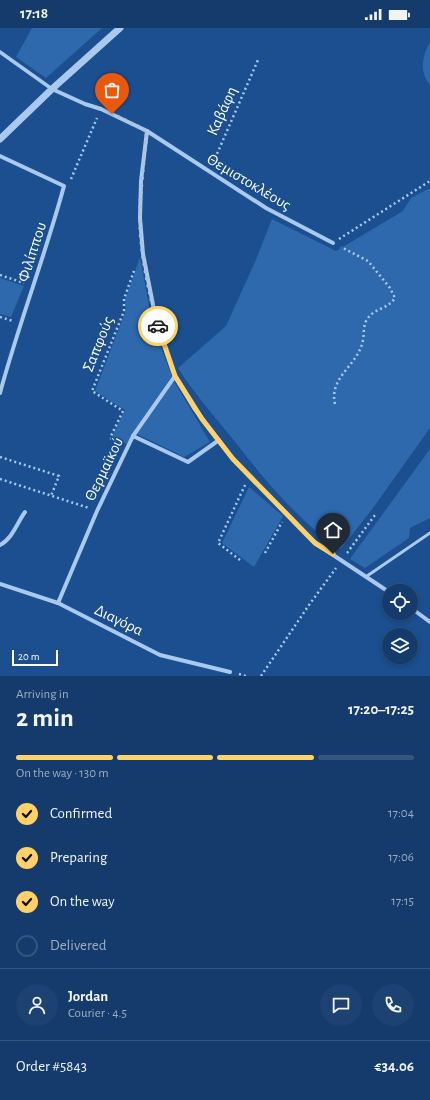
<!DOCTYPE html>
<meta charset="utf-8">
<style>
body{margin:0;font-family:"Alegreya Sans",sans-serif;background:#1d4271;color:#f1f3f6;height:100vh;display:flex;flex-direction:column;font-size:15px;white-space:nowrap}
*{box-sizing:border-box;margin:0}
p{font-size:13px;color:#9dadc1}
.icon{flex:none;width:22px;height:22px;fill:none;stroke:currentColor;stroke-width:2;stroke-linecap:round;stroke-linejoin:round}
.map{position:relative;height:648px;overflow:hidden}
.drawer{display:flex;flex-direction:column;background:#143b6b;flex:1}
.drawer>*{flex:none}
.fabs{position:absolute;left:382px;top:556px;display:grid;gap:8px}
.fabs a{display:grid;place-items:center;width:36px;height:36px;border-radius:50%;background:#143b6b;box-shadow:0 2px 6px #0003,0 0 0 1px #33557e;font-size:20px}
.scale{position:absolute;left:12px;bottom:10px;width:46px;box-sizing:border-box;padding-left:4px;border:2px solid #fff;border-top:0;font-size:11px;line-height:14px;white-space:nowrap;color:#fff;-webkit-text-stroke:3px #1b4f8f;paint-order:stroke}
.pin{position:absolute;display:grid;place-items:center;width:34px;height:34px;color:#fff;margin:-41px -17px;border-radius:50% 50% 50% 0;rotate:-45deg;box-shadow:0 0 4px #0007}
.pin .icon{rotate:45deg}
.courier{position:absolute;display:grid;place-items:center;width:40px;height:40px;margin:-20px;border:3px solid #ffd166;border-radius:50%;background:#fff;color:#222;box-shadow:0 1px 5px #0007}
.overview em{font-style:normal;font-weight:700}
.overview div{display:flex;flex-direction:column-reverse}
.overview{display:flex;align-items:center;justify-content:space-between;height:68px;padding:0 16px}
h1{font-size:26px;font-weight:700;line-height:30px}
.bar{display:grid;grid-template-columns:repeat(4,1fr);gap:6px 4px;align-content:center;height:48px;padding:0 16px}
.bar i{height:5px;border-radius:3px;background:#33557e}
.bar .on{background:#ffd166}
.bar p{grid-column:span 4}
.line{display:flex;align-items:center;gap:10px;padding:0 16px;border-top:1px solid #33557e}
.line div{flex:1}
.round{display:grid;place-items:center;flex:none;width:42px;height:42px;border-radius:21px;background:#1d4271}
ol{padding:0 16px;list-style:none}
li{display:flex;align-items:center;gap:12px;height:44px}
li p{margin-inline-start:auto}
li .icon{padding:4px;border-radius:50%;background:#ffd166;color:#111;stroke-width:4}
li:last-child{color:#9dadc1}
li i{width:22px;height:22px;border:2px solid #33557e;border-radius:50%}
.status{display:flex;justify-content:space-between;align-items:center;height:28px;padding:0 20px;background:#143b6b;direction:ltr}
.status svg{height:11px;fill:currentColor}
.map>svg:first-child{display:block}
.green{fill:#2e69ad}
.lines{fill:none;stroke-linecap:round;stroke-linejoin:round}
.path{stroke:#a9c9ee;stroke-width:2.5;stroke-dasharray:2 3;stroke-linecap:butt}
.service{stroke:#a9c9ee;stroke-width:3}
.pedestrian{stroke:#a9c9ee;stroke-width:3.5}
.minor{stroke:#a9c9ee;stroke-width:4}
.tertiary{stroke:#a9c9ee;stroke-width:7}
.done{stroke:#afc1d8;stroke-width:4;stroke-dasharray:0 7.2}
.route{stroke:#ffd166;stroke-width:5}
.labels{text-anchor:middle;dominant-baseline:central;stroke-width:3;stroke-linejoin:round;paint-order:stroke}
.street-label{font-size:16px;fill:#fff;stroke:#1b4f8f}
</style>
<div class="status"><b>17:18</b><svg viewBox="0 0 49 12"><path d="M0 12V9h3v3zM5 12V6h3v6zM10 12V3h3v9zM15 12V0h3v12zM26 1h20v11H26zM47 4h2v5h-2z"/></svg></div>
<div class="map">
<svg width="430" height="648" viewBox="0 0 430 648">
<rect width="100%" height="100%" fill="#1b4f8f"/>
<g class="green">
<polygon points="32,0 102,0 46,50 16,29"/>
<path d="M430 14V57C419 44 422 28 430 14Z"/>
<path d="M430 160V400L373 480 341 521C304 499 263 450 236 415 216 390 195 367 178 340L226 298 255 234 272 191 336 223 403 183 411 170Z"/>
<polygon points="140,229 153,300 172,348 133,405 127,416 112,409 125,382 95,363 126,282 125,272"/>
<polygon points="0,250 24,258 11,289 0,286"/>
<polygon points="174,353 210,414 184,429 137,406"/>
<polygon points="430,421 430,490 410,500 409,510 365,540 350,531"/>
<polygon points="249,459 283,488 254,539 222,515"/>
</g>
<g class="lines">
<g class="path">
<polyline points="213,135 258,32"/>
<polyline points="71,151 97,90"/>
<polyline points="339,211 430,153"/>
<polyline points="0,247 24,255"/>
<polyline points="0,289 13,293"/>
<path d="M335 376C329 350 356 338 362 316 365 308 362 297 368 290 375 280 388 281 395 270L390 260 368 233 341 219"/>
<polyline points="121,415 110,410 123,383 92,363 124,283 124,271 135,240"/>
<polyline points="0,429 59,448 51,468"/>
<polyline points="0,451 89,480"/>
<polyline points="265,525 282,494"/>
<polyline points="347,525 375,487"/>
<polyline points="240,532 218,515 245,457"/>
<polyline points="239,646 246,648"/>
<polyline points="261,648 309,577 336,540"/>
</g>
<polyline class="service" points="367,548 430,505"/>
<polyline class="pedestrian" points="0,24 52,61"/>
<g class="minor">
<polyline points="52,61 85,76 101,81 147,103 266,180 333,215"/>
<polyline points="147,103 141,153 140,190 143,226 157,297 175,348 194,380 233,431 315,515 389,564"/>
<path d="M0 128 64 158C45 228 19 295 0 365"/>
<polyline points="133,408 175,348"/>
<path d="M0 517C12 511 17 495 25 484"/>
<polyline points="0,556 58,575 160,627 230,644"/>
<polyline points="58,575 97,483 133,408 188,434 219,412"/>
<polyline points="411,580 430,594"/>
</g>
<polyline class="tertiary" points="0,111 52,61 120,0"/>
</g>
<g class="lines">
<path class="done" d="M112 86 147 103C144 132 140 160 140 189 140 224 149 265 158 298"/>
<polyline class="route" points="158,298 175,348 202,391 233,431 315,515 333,526"/>
</g>
<g class="labels">
<g class="street-label">
<text transform="translate(222 83) rotate(-66)">Καβάφη</text>
<text transform="translate(249 154) rotate(31)">Θεμιστοκλέους</text>
<text transform="translate(32 224) rotate(-72)">Φιλίππου</text>
<text transform="translate(98 316) rotate(-68)">Σαπφούς</text>
<text transform="translate(104 441) rotate(-64)">Θερμαϊκού</text>
<text transform="translate(119 592) rotate(26)">Διαγόρα</text>
</g>
</g>
</svg>
<div class="fabs">
<a><svg class="icon" aria-label="locate" viewBox="0 0 24 24"><circle cx="12" cy="12" r="6"/><path d="M12 2v4M12 18v4M2 12h4M18 12h4"/></svg></a>
<a><svg class="icon" aria-label="layers" viewBox="0 0 24 24"><path d="M12 4l9 5-9 5-9-5zM3 14l9 5 9-5"/></svg></a>
</div>
<div class="scale">20 m</div>
<div class="pin" style="left:112px;top:86px;background:#ea580c"><svg class="icon" aria-label="bag" viewBox="0 0 24 24"><path d="M5 8h14l-1 12H6zM9 8a3 3 0 0 1 6 0"/></svg></div>
<div class="pin" style="left:333px;top:526px;background:#1f2937"><svg class="icon" aria-label="home" viewBox="0 0 24 24"><path d="M3 11l9-7 9 7M6 9v11h12V9"/></svg></div>
<div class="courier" style="left:158px;top:298px"><svg class="icon" aria-label="car" viewBox="0 0 24 24"><path d="M5 17H2v-5l4-1 3-4h7l3 4 3 1v5h-3M9 17h6M6 11h13"/><circle cx="7" cy="17" r="2"/><circle cx="17" cy="17" r="2"/></svg></div>
</div>
<section class="drawer">
<div class="overview"><div><h1>2 min</h1><p>Arriving in</p></div><em>17:20–17:25</em></div>
<div class="bar"><i class="on"></i><i class="on"></i><i class="on"></i><i></i><p>On the way · 130 m</p></div>
<ol>
<li><svg class="icon" aria-label="check" viewBox="0 0 24 24"><path d="M5 12l5 5 9-10"/></svg>Confirmed<p>17:04</p></li>
<li><svg class="icon" aria-label="check" viewBox="0 0 24 24"><path d="M5 12l5 5 9-10"/></svg>Preparing<p>17:06</p></li>
<li><svg class="icon" aria-label="check" viewBox="0 0 24 24"><path d="M5 12l5 5 9-10"/></svg>On the way<p>17:15</p></li>
<li><i></i>Delivered</li>
</ol>
<div class="line" style="height:72px"><a class="round"><svg class="icon" aria-label="person" viewBox="0 0 24 24"><circle cx="12" cy="8" r="4"/><path d="M4 21q1-7 8-7t8 7"/></svg></a><div><b>Jordan</b><p>Courier · 4.5</p></div><a class="round"><svg class="icon" aria-label="chat" viewBox="0 0 24 24"><path d="M4 5h16v11H9l-5 4z"/></svg></a><a class="round"><svg class="icon" aria-label="phone" viewBox="0 0 24 24"><path d="M5 4h4l2 5-3 2q2 4 5 5l2-3 5 2v4C11 20 4 13 5 4z"/></svg></a></div>
<div class="line" style="height:52px"><div>Order #5843</div><b>€34.06</b></div>
</section>
